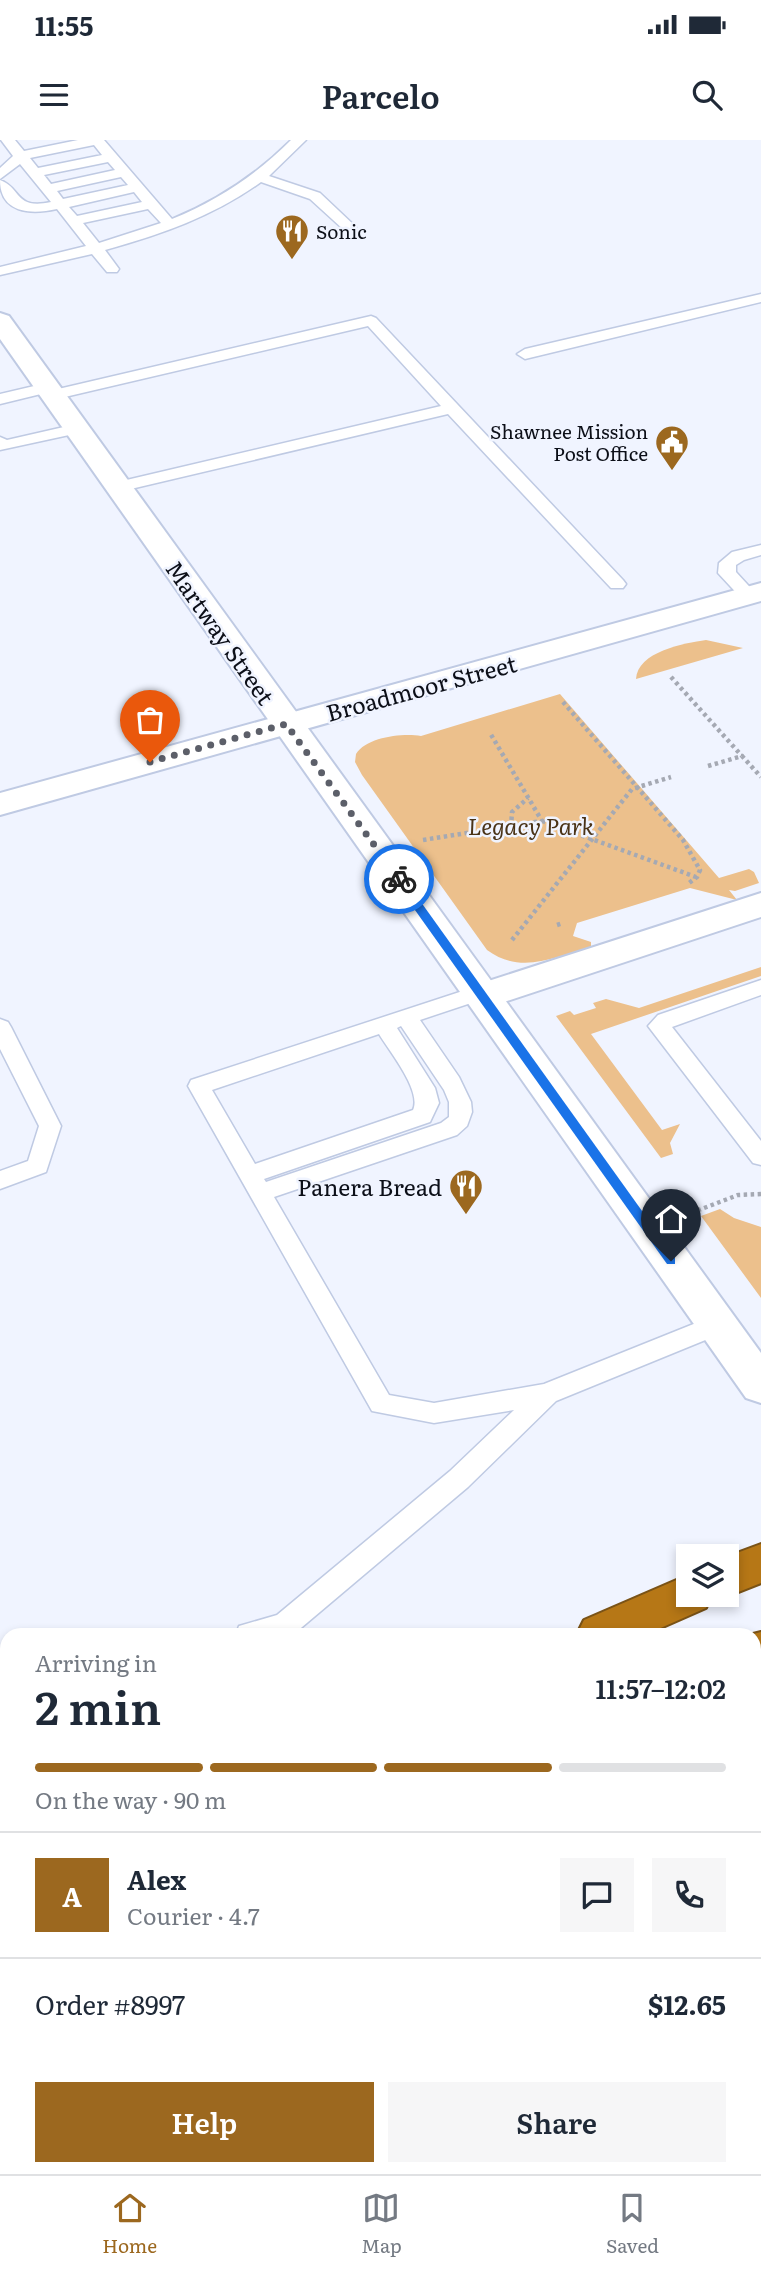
<!DOCTYPE html>
<meta charset="utf-8">
<style>
body{margin:0;font-family:Literata,serif;background:#f6f6f7;color:#1f2937;height:100vh;display:flex;flex-direction:column;font-size:26px;white-space:nowrap}
*{box-sizing:border-box;margin:0}
p{font-size:23px;color:#747a83}
.icon{flex:none;width:38px;height:38px;fill:none;stroke:currentColor;stroke-width:2;stroke-linecap:round;stroke-linejoin:round}
.map{position:relative;flex:1;overflow:hidden}
.sheet{position:absolute;left:0px;top:1488px;width:761px;height:548px;display:flex;flex-direction:column;background:#fff;border-radius:21px 21px 0 0;box-shadow:0 4px 10px #0003}
.sheet>*{flex:none}
.buttons{position:absolute;left:676px;top:1404px;display:grid;gap:14px}
.buttons a{display:grid;place-items:center;width:63px;height:63px;border-radius:0px;background:#fff;box-shadow:0 4px 10px #0003;font-size:35px}
.pin{position:absolute;display:grid;place-items:center;width:60px;height:60px;color:#fff;margin:-72px -30px;border-radius:50% 50% 50% 0;rotate:-45deg;box-shadow:0 0 7px #0007}
.pin .icon{rotate:45deg}
.courier{position:absolute;display:grid;place-items:center;width:70px;height:70px;margin:-35px;border:5px solid #1a73e8;border-radius:50%;background:#fff;color:#222;box-shadow:0 2px 9px #0007}
.head em{font-style:normal;font-weight:600}
.head div{display:flex;flex-direction:column-reverse}
.head{display:flex;align-items:center;justify-content:space-between;height:119px;padding:0 35px}
h1{font-size:46px;font-weight:600;line-height:52px}
.bar{display:grid;grid-template-columns:repeat(4,1fr);gap:10px 7px;align-content:center;height:84px;padding:0 35px}
.bar i{height:9px;border-radius:5px;background:#e0e1e3}
.bar .selected{background:#9c681f}
.bar p{grid-column:span 4}
.line{display:flex;align-items:center;gap:18px;padding:0 35px;border-top:2px solid #e0e1e3}
.line div{flex:1}
.round{display:grid;place-items:center;flex:none;width:74px;height:74px;border-radius:0px;background:#f6f6f7}
.action{display:flex;gap:14px;margin-top:auto;padding:14px 35px}
.action a{flex:1;height:80px;border-radius:0px;background:#9c681f;color:#fff;font-size:28px;font-weight:600;line-height:80px;text-align:center}
.action a+a{background:#f6f6f7;color:#1f2937}
.status{display:flex;justify-content:space-between;align-items:center;height:49px;padding:0 35px;background:#fff;direction:ltr}
.status svg{height:19px;fill:currentColor}
header{display:flex;justify-content:space-between;align-items:center;height:91px;padding:0 35px;background:#fff;font-size:32px;font-weight:600}
.tabs{display:flex;justify-content:space-around;align-items:center;height:98px;border-top:2px solid #e0e1e3;background:#fff;font-size:19px;color:#747a83}
.tabs a{display:grid;justify-items:center;gap:4px}
.tabs .selected{color:#9c681f}
.map>svg:first-child{display:block}
.green{fill:#ecc08c}
.forest{fill:#dda766}
.lines{fill:none;stroke-linecap:round;stroke-linejoin:round}
.lane-casing{stroke:#bfcae3;stroke-width:3}
.street-casing{stroke:#bfcae3;stroke-width:4}
.secondary-casing{stroke:#bfcae3;stroke-width:4}
.highway-casing{stroke:#7a5317;stroke-width:4}
.path{stroke:#a5a9b3;stroke-width:4.5;stroke-dasharray:3.5 3.5;stroke-linecap:butt}
.lane{fill:#fff;fill-rule:evenodd}
.street{fill:#fff;fill-rule:evenodd}
.secondary{fill:#fff;fill-rule:evenodd}
.highway{fill:#b67716;fill-rule:evenodd}
.route{fill:#1a73e8}
.done{stroke:#5c5f69;stroke-width:7;stroke-dasharray:0 12.6}
.labels{text-anchor:middle;dominant-baseline:central;stroke-width:5;stroke-linejoin:round;paint-order:stroke}
.far-poi-label{font-size:19px;fill:#0c0f18;stroke:#f0f4ff;text-anchor:start}
.street-label{font-size:23px;fill:#0c0f18;stroke:#f0f4ff}
.park-label{font-size:23px;font-style:italic;fill:#4a3317;stroke:#f0f4ff}
.poi-label{font-size:23px;fill:#0c0f18;stroke:#f0f4ff;text-anchor:end}
</style>
<div class="status"><b>11:55</b><svg viewBox="0 0 49 12"><path d="M0 12V9h3v3zM5 12V6h3v6zM10 12V3h3v9zM15 12V0h3v12zM26 1h20v11H26zM47 4h2v5h-2z"/></svg></div>
<header><svg class="icon" aria-label="menu" viewBox="0 0 24 24"><path d="M4 6h16M4 12h16M4 18h16"/></svg>Parcelo<svg class="icon" aria-label="search" viewBox="0 0 24 24"><circle cx="10" cy="10" r="6"/><path d="M15 15l6 6"/></svg></header>
<div class="map">
<svg width="761" height="2034" viewBox="0 0 761 2034">
<rect width="100%" height="100%" fill="#f0f4ff"/>
<g class="green">
<path d="M706 500 743 508 636 539C637 512 684 503 706 500Z"/>
<path d="M560 554 719 738 749 729 754 732 759 743 735 751 729 750 737 760 690 748 577 783 573 796 591 802V807C555 817 521 835 487 810L362 635 355 622 356 614C367 597 402 593 421 596Z"/>
<polygon points="761,827 761,836 591,894 662,990 680,984 670,1003 673,1014 661,1018 556,876 570,871 574,875 596,868 593,863 606,859 639,868"/>
<polygon points="720,1069 734,1078 761,1087 761,1158 701,1076"/>
<polygon points="761,1563 761,1638 754,1641 754,1566"/>
<polygon points="182,2028 317,2028 321,2034 187,2034"/>
<polygon points="398,2028 480,2028 483,2034 402,2034"/>
</g>
<polygon class="forest" points="7,1977 7,2028 182,2028 187,2034 0,2034 0,1980"/>
<g class="lines">
<g class="lane-casing">
<g id="lane">
<path d="M1 0H15L24 11 78 0H104L172 79C218 60 256 35 291 0H306L269 36 320 53 356 87 354 90H344L310 59 261 42C214 76 160 95 105 110L119 129 117 132H107L92 114 0 135V127L86 106 57 69C30 75 0 73 0 40 22 48 14 70 51 62L20 24 0 39V28L13 16ZM94 5 102 15 38 28 30 18ZM108 22 115 30 51 44 44 35ZM121 37 128 45 63 59 57 51ZM134 52 142 62 77 76 69 67ZM148 69 161 83 99 103 83 83Z"/>
<polygon points="761,154 761,162 525,219 517,214 525,209"/>
<polygon points="371,176 376,178 623,440 626,444 623,448 611,448 448,274 118,352 110,347 118,342 441,266 368,186 52,260 46,258 45,253 0,264 0,254 47,243 53,245 54,250"/>
<polygon points="77,284 85,289 83,292 0,310 0,297 7,300"/>
<polygon points="761,405 761,415 744,420 736,425 736,432 758,456 755,460 743,460 718,433 719,423 732,412"/>
<polygon points="761,840 761,855 672,887 761,1001 761,1025 753,1023 648,886 658,875"/>
<path d="M481 845 489 847 492 852 489 857 420 880 459 937 471 962 472 972 467 986 457 995 274 1057 389 1255 434 1263 544 1244 716 1175 725 1178 728 1185 725 1192 556 1261 468 1347 295 1493 236 1494 239 1486 277 1475 450 1331 514 1270 434 1283 372 1271 188 946 191 940ZM401 886 444 950 449 962V977L441 983 266 1042 264 1039 430 982 439 963 435 948 397 888ZM379 894C390 912 422 951 413 970L255 1024 212 950Z"/>
<polygon points="0,879 8,882 11,887 61,986 46,1032 0,1049 0,1031 28,1021 39,986 0,909"/>
<polygon points="7,1548 7,1572 0,1575 0,1549"/>
</g>
</g>
<g class="street-casing">
<g id="street">
<polygon points="761,443 761,461 0,675 0,653"/>
<polygon points="761,753 761,777 483,869 470,865 465,856 470,847"/>
</g>
</g>
<g class="secondary-casing">
<polygon id="secondary" points="0,173 9,176 761,1213 761,1263 746,1258 0,199"/>
</g>
<g class="highway-casing">
<g id="highway">
<polygon points="761,1404 761,1443 726,1457 717,1454 726,1454 726,1417"/>
<polygon points="688,1435 688,1454 712,1454 706,1468 647,1494 577,1494 584,1480"/>
<polygon points="761,1492 761,1533 754,1535 753,1494"/>
<polygon points="7,1736 7,1785 0,1788 0,1739"/>
<polygon points="7,1822 7,1872 0,1875 0,1825"/>
<polygon points="344,2028 399,2028 401,2034 347,2034"/>
</g>
</g>
<g class="path">
<polyline points="671,537 742,616"/>
<polyline points="563,562 683,700 700,730 697,737 689,743"/>
<polyline points="708,626 742,616 761,637"/>
<polyline points="542,681 696,737"/>
<polyline points="511,687 512,672 528,658"/>
<polyline points="423,700 542,681 490,593"/>
<polyline points="557,785 563,783"/>
<polyline points="512,800 632,649 671,637"/>
<polyline points="691,1073 738,1055 761,1054"/>
</g>
<use href="#lane" class="lane"/>
<use href="#street" class="street"/>
<use href="#secondary" class="secondary"/>
<use href="#highway" class="highway"/>
</g>
<polygon class="route" points="399,736 403,737 675,1117 675,1124 667,1124 395,742 394,739"/>
<g class="lines">
<polyline class="done" points="150,622 286,584 399,739"/>
</g>
<defs>
<g id="restaurant-pin" transform="scale(1.75)"><path d="M0 17L-7.5 6A9.5 9.5 0 1 1 7.5 6Z" fill="#9c681f" stroke="#f0f4ff"/><path d="M-5-6h1v4h1v-4h1v4h1v-4h1v5L-1.5 .5V6h-2V.5L-5-1ZM5-6V6H3V1.5H1.5Q1.5-4 5-6Z" fill="#fff"/></g>
<g id="civic-pin" transform="scale(1.75)"><path d="M0 17L-7.5 6A9.5 9.5 0 1 1 7.5 6Z" fill="#9c681f" stroke="#f0f4ff"/><path d="M-.6-6.5H3V-4.5H.6V-3L4-1V1h2V6H-6V1h2V-1L-.6-3ZM-1.2 2.5V6h2.4V2.5Z" fill="#fff"/></g>
</defs>
<g fill-rule="evenodd">
<use href="#restaurant-pin" x="292" y="91"/>
<use href="#civic-pin" x="672" y="302"/>
<use href="#restaurant-pin" x="466" y="1046"/>
</g>
<g class="labels">
<g class="far-poi-label">
<text x="316" y="91">Sonic</text>
<text x="648" y="291" text-anchor="end">Shawnee Mission<tspan x="648" dy="22">Post Office</tspan></text>
</g>
<g class="street-label">
<text transform="translate(221 492) rotate(55)">Martway Street</text>
<text transform="translate(421 547) rotate(-15)">Broadmoor Street</text>
</g>
<g class="park-label">
<text x="531" y="685">Legacy Park</text>
</g>
<g class="poi-label">
<text x="442" y="1046">Panera Bread</text>
</g>
</g>
</svg>
<div class="buttons">
<a><svg class="icon" aria-label="layers" viewBox="0 0 24 24"><path d="M12 4l9 5-9 5-9-5zM3 14l9 5 9-5"/></svg></a>
</div>
<div class="pin" style="left:150px;top:622px;background:#ea580c"><svg class="icon" aria-label="bag" viewBox="0 0 24 24"><path d="M5 8h14l-1 12H6zM9 8a3 3 0 0 1 6 0"/></svg></div>
<div class="pin" style="left:671px;top:1121px;background:#1f2937"><svg class="icon" aria-label="home" viewBox="0 0 24 24"><path d="M3 11l9-7 9 7M6 9v11h12V9"/></svg></div>
<div class="courier" style="left:399px;top:739px"><svg class="icon" aria-label="bike" viewBox="0 0 24 24"><circle cx="6" cy="16" r="4"/><circle cx="18" cy="16" r="4"/><path d="M6 16l4-8h5l3 8M10 8l3 8H6M13 5h3"/></svg></div>
<section class="sheet">
<div class="head"><div><h1>2 min</h1><p>Arriving in</p></div><em>11:57–12:02</em></div>
<div class="bar"><i class="selected"></i><i class="selected"></i><i class="selected"></i><i></i><p>On the way · 90 m</p></div>
<div class="line" style="height:126px"><b class="round" style="background:#9c681f;color:#fff">A</b><div><b>Alex</b><p>Courier · 4.7</p></div><a class="round"><svg class="icon" aria-label="chat" viewBox="0 0 24 24"><path d="M4 5h16v11H9l-5 4z"/></svg></a><a class="round"><svg class="icon" aria-label="phone" viewBox="0 0 24 24"><path d="M5 4h4l2 5-3 2q2 4 5 5l2-3 5 2v4C11 20 4 13 5 4z"/></svg></a></div>
<div class="line" style="height:91px"><div>Order #8997</div><b>$12.65</b></div>
<div class="action"><a>Help</a><a>Share</a></div>
</section>
</div>
<nav class="tabs">
<a class="selected"><svg class="icon" aria-label="home" viewBox="0 0 24 24"><path d="M3 11l9-7 9 7M6 9v11h12V9"/></svg>Home</a>
<a><svg class="icon" aria-label="map" viewBox="0 0 24 24"><path d="M3 6l6-2 6 2 6-2v14l-6 2-6-2-6 2zM9 4v14M15 6v14"/></svg>Map</a>
<a><svg class="icon" aria-label="saved" viewBox="0 0 24 24"><path d="M7 4h10v16l-5-4-5 4z"/></svg>Saved</a>
</nav>
